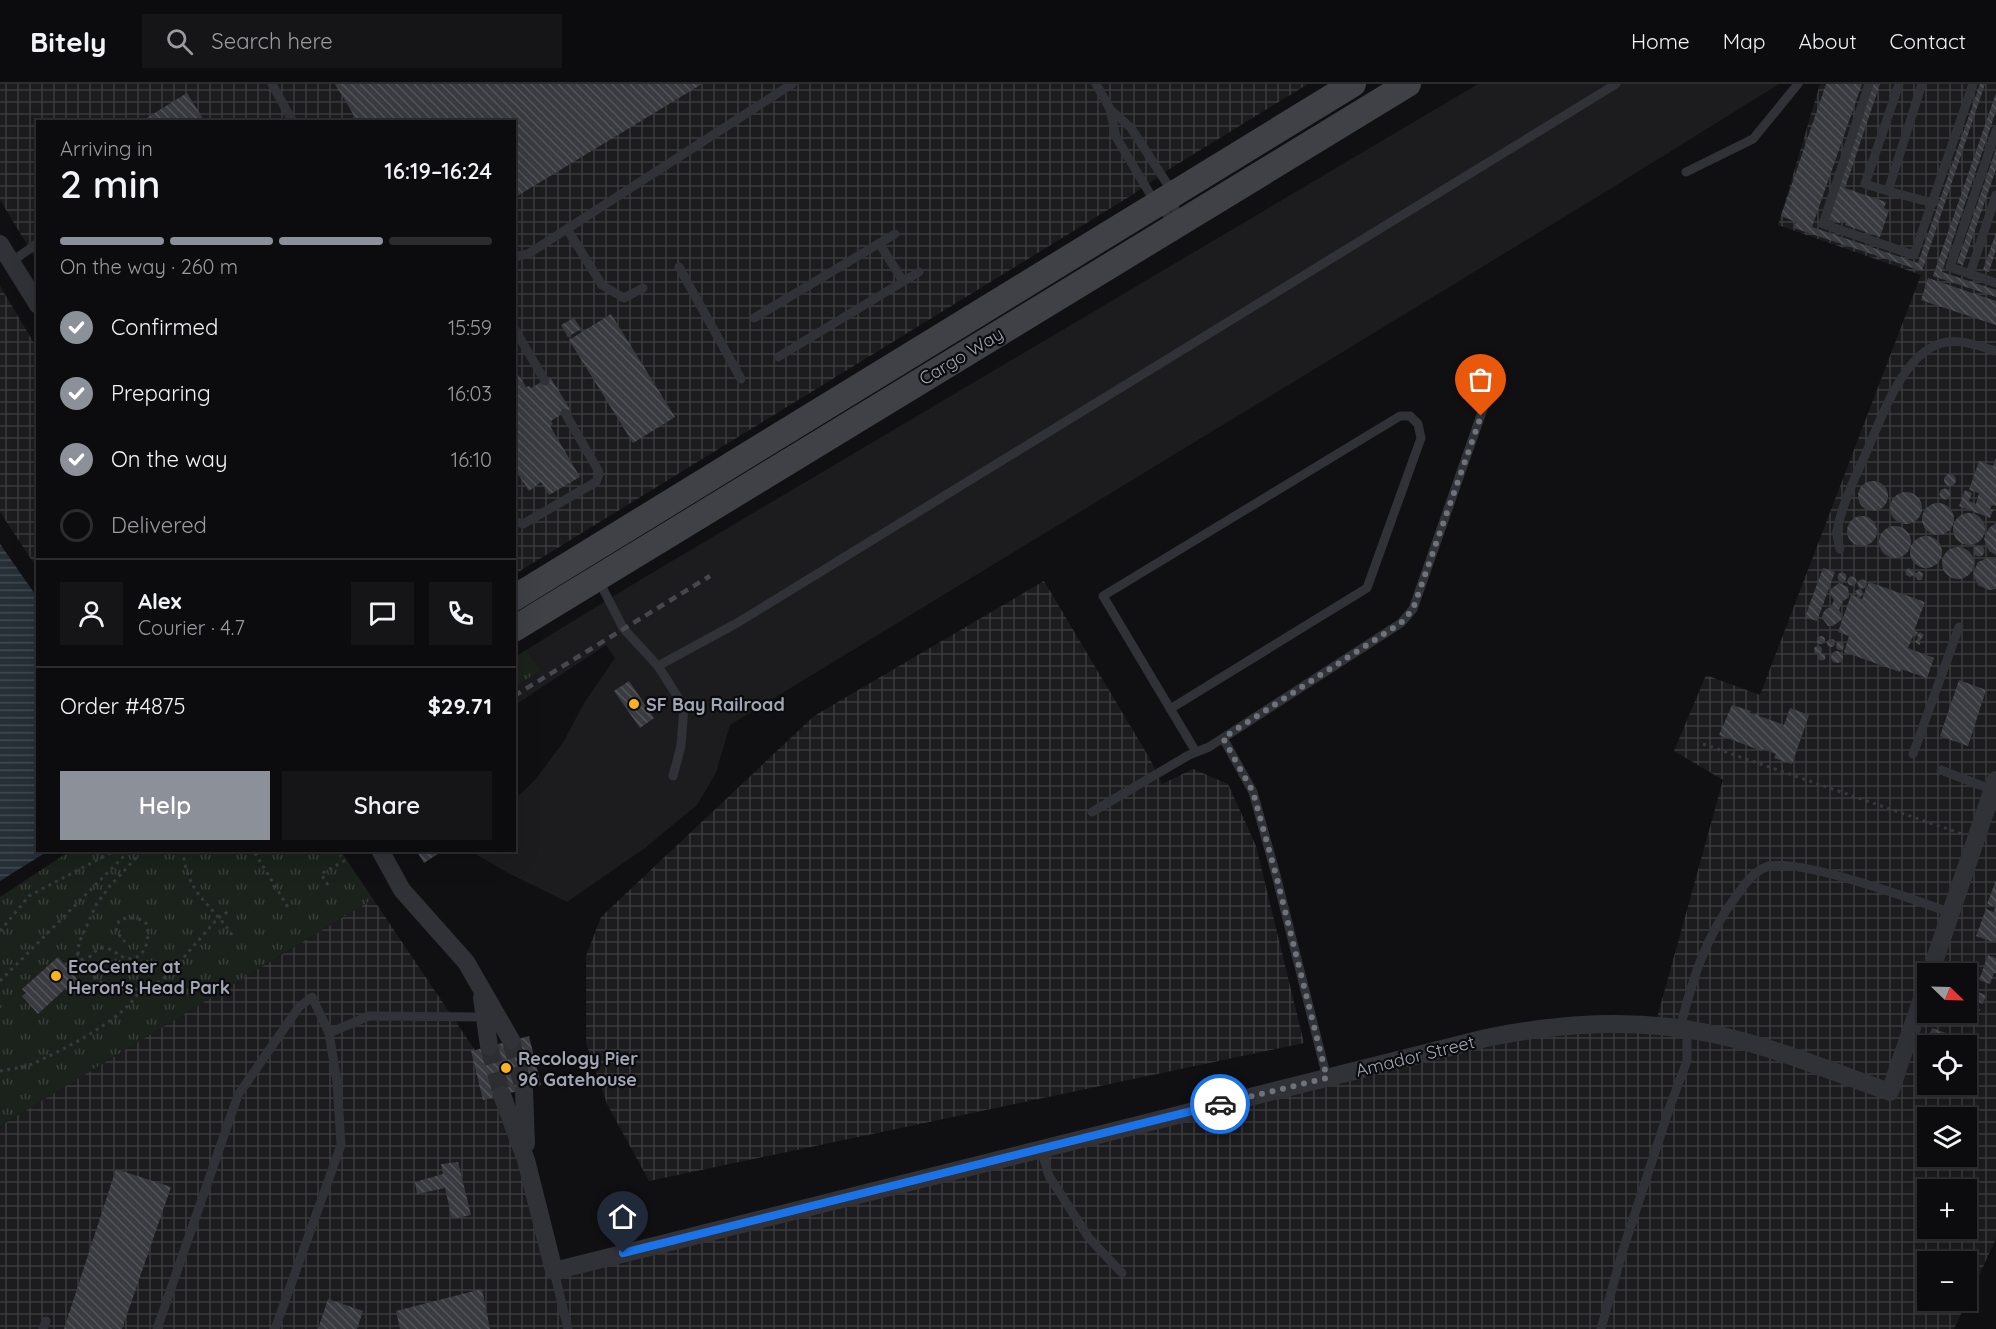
<!DOCTYPE html>
<meta charset="utf-8">
<style>
body{margin:0;font-family:Quicksand,sans-serif;background:#151517;color:#f1f3f6;height:100vh;display:flex;flex-direction:column;font-size:22px;white-space:nowrap}
*{box-sizing:border-box;margin:0}
p{font-size:20px;color:#9a9b9e}
.icon{flex:none;width:33px;height:33px;fill:none;stroke:currentColor;stroke-width:2;stroke-linecap:round;stroke-linejoin:round}
.map{position:relative;flex:1;overflow:hidden}
.sheet{position:absolute;left:36px;top:36px;width:480px;height:732px;display:flex;flex-direction:column;background:#0c0c0e;border-radius:0px;box-shadow:0 6px 24px #0002,0 0 0 2px #2c2c2e}
.sheet>*{flex:none}
.needle{width:39px;rotate:113deg}
.tools{position:absolute;left:1917px;top:879px;display:grid;gap:12px}
.tools a{display:grid;place-items:center;width:60px;height:60px;border-radius:0px;background:#0c0c0e;box-shadow:0 6px 24px #0002,0 0 0 2px #2c2c2e;font-size:30px}
.pin{position:absolute;display:grid;place-items:center;width:51px;height:51px;color:#fff;margin:-62px -26px;border-radius:50% 50% 50% 0;rotate:-45deg;box-shadow:0 0 6px #0007}
.pin .icon{rotate:45deg}
.courier{position:absolute;display:grid;place-items:center;width:60px;height:60px;margin:-30px;border:4px solid #1a73e8;border-radius:50%;background:#fff;color:#222;box-shadow:0 2px 8px #0007}
.overview em{font-style:normal;font-weight:600}
.overview div{display:flex;flex-direction:column-reverse}
.overview{display:flex;align-items:center;justify-content:space-between;height:102px;padding:0 24px}
h1{font-size:39px;font-weight:600;line-height:45px}
.bar{display:grid;grid-template-columns:repeat(4,1fr);gap:9px 6px;align-content:center;height:72px;padding:0 24px}
.bar i{height:8px;border-radius:4px;background:#2c2c2e}
.bar .on{background:#8c9099}
.bar p{grid-column:span 4}
.line{display:flex;align-items:center;gap:15px;padding:0 24px;border-top:2px solid #2c2c2e}
.line div{flex:1}
.round{display:grid;place-items:center;flex:none;width:63px;height:63px;border-radius:0px;background:#151517}
ol{padding:0 24px;list-style:none}
li{display:flex;align-items:center;gap:18px;height:66px}
li p{margin-inline-start:auto}
li .icon{padding:6px;border-radius:50%;background:#8c9099;color:#fff;stroke-width:4}
li:last-child{color:#9a9b9e}
li i{width:33px;height:33px;border:3px solid #2c2c2e;border-radius:50%}
.primary-button{display:flex;gap:12px;margin-top:auto;padding:12px 24px}
.primary-button a{flex:1;height:69px;border-radius:0px;background:#8c9099;color:#fff;font-size:24px;font-weight:600;line-height:69px;text-align:center}
.primary-button a+a{background:#151517;color:#f1f3f6}
header{display:flex;align-items:center;gap:36px;box-sizing:border-box;height:84px;padding:0 30px;background:#0c0c0e;border-bottom:2px solid #2c2c2e}
header strong{font-size:28px}
nav{display:flex;gap:33px;margin-inline-start:auto;font-size:21px}
.search{width:420px;height:54px;background:#151517;display:flex;align-items:center;gap:15px;box-sizing:border-box;padding:0 21px;border-radius:0px;color:#9a9b9e;font-size:22px}
.map>svg:first-child{display:block}
.built{fill:#1c1c1f}
.industrial{fill:url(#industrial-grid);fill-rule:evenodd}
.grass{fill:url(#grass-tufts)}
.water{fill:url(#water-rules)}
.building{fill:url(#building-back-hatch)}
.lines{fill:none;stroke-linecap:round;stroke-linejoin:round}
.street-tunnel{stroke:#2d2e32;stroke-width:18;stroke-dasharray:18 9;stroke-linecap:butt}
.path{stroke:#37393e;stroke-width:3;stroke-dasharray:3 4.5;stroke-linecap:butt}
.lane{stroke:#313237;stroke-width:9}
.street{stroke:#313237;stroke-width:18}
.secondary{stroke:#3f4147;stroke-width:26}
.rail{stroke:#46484e;stroke-width:4.5;stroke-dasharray:8 6;stroke-linecap:butt}
.done{stroke:#6e727b;stroke-width:6;stroke-dasharray:0 10.8}
.route{stroke:#1a73e8;stroke-width:8}
.poi-dot{fill:#fdb31d;stroke:#0b0b0d;stroke-width:2}
.labels{text-anchor:middle;dominant-baseline:central;stroke-width:4.5;stroke-linejoin:round;paint-order:stroke}
.street-label{font-size:18px;fill:#a0a6b4;stroke:#0b0b0d}
.poi-label{font-size:18px;font-weight:bold;fill:#a0a6b4;stroke:#0b0b0d;text-anchor:start}
</style>
<header>
<strong>Bitely</strong>
<div class="search"><svg class="icon" aria-label="search" viewBox="0 0 24 24"><circle cx="10" cy="10" r="6"/><path d="M15 15l6 6"/></svg>Search here</div>
<nav><a>Home</a><a>Map</a><a>About</a><a>Contact</a></nav>
</header>
<div class="map">
<svg width="1996" height="1245" viewBox="0 0 1996 1245">
<defs>
<pattern id="industrial-grid" width="8" height="8" patternUnits="userSpaceOnUse" patternTransform="scale(1.5)"><rect width="8" height="8" fill="#1c1c1f"/><path d="M0 4h8M4 0v8" fill="none" stroke="#3a3a3d"/></pattern>
<pattern id="grass-tufts" width="24" height="20" patternUnits="userSpaceOnUse" patternTransform="scale(1.5)"><rect width="24" height="20" fill="#1a221b"/><path d="M3 7l-1-3M5 7V3M7 7l1-3M15 17l-1-3M17 17v-4M19 17l1-3" fill="none" stroke="#383f3a"/></pattern>
<pattern id="water-rules" width="6" height="5" patternUnits="userSpaceOnUse" patternTransform="scale(1.5)"><rect width="6" height="5" fill="#262f36"/><path d="M0 2.5h6" fill="none" stroke="#424a51"/></pattern>
<pattern id="building-back-hatch" width="6" height="6" patternUnits="userSpaceOnUse" patternTransform="scale(1.5)"><rect width="6" height="6" fill="#3a3b40"/><path d="M-1 5l2 2M0 0l6 6M5-1l2 2" fill="none" stroke="#535459"/></pattern>
</defs>
<rect width="100%" height="100%" fill="#101012"/>
<polygon class="built" points="1478,0 1779,0 1602,110 730,641 716,689 697,721 645,764 567,818 508,789 470,767 514,766 515,715 535,696 564,657 584,619 615,574 606,561 515,621 515,603 541,586 526,566 640,496"/>
<g class="industrial">
<polygon points="0,0 1308,0 1171,84 1132,111 515,490 514,38 38,38 37,177 0,116"/>
<path d="M1820 0H1996V1155L1954 1245H0V1042L373 815 520 1033 553 1186 1570 941H1655L1723 696 1674 667 1706 591 1760 611 1921 191 1778 141ZM1928 890H1966V928H1928ZM1928 962H1966V1000H1928ZM1928 1034H1966V1072H1928ZM1928 1106H1966V1144H1928ZM1928 1178H1966V1216H1928Z"/>
<polygon points="0,202 37,264 37,484 0,428"/>
<polygon points="1044,497 1150,675 1162,700 1193,685 1228,700 1256,762 1304,959 649,1097 607,1020 586,959 586,872 601,833 814,632"/>
</g>
<g class="grass">
<polygon points="526,566 541,586 515,603 515,573"/>
<polygon points="340,766 373,815 0,1042 0,813 70,767"/>
</g>
<polygon class="water" points="0,460 37,513 38,766 48,767 0,797"/>
<g class="building">
<polygon points="335,0 702,0 514,114 514,38 358,38"/>
<polygon points="1826,0 1862,0 1812,143 1918,179 1980,0 1985,0 1922,187 1794,144 1796,138 1781,132"/>
<polygon points="1873,0 1880,0 1845,104 1886,118 1884,124 1889,126 1880,153 1845,141 1846,139 1840,137 1840,139 1827,135"/>
<polygon points="187,9 205,38 140,38"/>
<polygon points="1996,9 1996,27 1942,188 1996,206 1996,213 1933,192"/>
<polygon points="1996,65 1996,85 1963,181 1957,179"/>
<polygon points="1996,149 1996,166 1989,188 1983,186"/>
<polygon points="1928,194 1996,217 1996,241 1921,216"/>
<polygon points="611,230 675,333 633,359 569,256"/>
<polygon points="574,234 581,245 568,253 561,241"/>
<polygon points="514,284 526,303 529,302 531,304 550,293 570,325 551,337 553,340 550,342 580,393 549,411 541,398 529,407 514,384"/>
<polygon points="1996,374 1996,422 1992,421 1990,425 1993,426 1990,434 1959,422 1965,406 1972,409 1969,417 1976,420 1979,409 1969,406 1979,377 1993,382"/>
<circle cx="1950" cy="396" r="6"/>
<circle cx="1873" cy="412" r="15"/>
<circle cx="1945" cy="410" r="5.5"/>
<circle cx="1906" cy="424" r="16"/>
<circle cx="1938" cy="435" r="16"/>
<circle cx="1969" cy="445" r="16"/>
<circle cx="1862" cy="447" r="15"/>
<polygon points="1996,439 1996,471 1989,467 1984,455 1989,444"/>
<circle cx="1895" cy="458" r="16"/>
<circle cx="1926" cy="468" r="16"/>
<circle cx="1979" cy="467" r="5.5"/>
<circle cx="1958" cy="479" r="16"/>
<polygon points="1990,473 1996,475 1996,505 1989,506 1978,501 1973,490 1978,478"/>
<polygon points="1823,484 1835,488 1817,537 1805,533"/>
<polygon points="1909,484 1916,489 1919,487 1923,489 1922,496 1918,496 1914,491 1910,493 1906,491 1905,487"/>
<circle cx="1842" cy="493" r="4.5"/>
<circle cx="1852" cy="497" r="4.5"/>
<circle cx="1862" cy="500" r="4.5"/>
<polygon points="1869,498 1925,518 1914,547 1918,548 1916,552 1913,552 1908,564 1934,574 1927,594 1901,585 1900,588 1844,568 1849,552 1838,548 1851,511 1858,513 1855,507 1861,504 1863,510 1859,514 1862,515"/>
<polygon points="1839,499 1848,503 1849,513 1842,518 1839,526 1842,531 1841,536 1833,542 1828,542 1822,534 1823,529 1826,525 1831,523 1834,516 1830,510 1831,505"/>
<polygon points="1920,548 1924,551 1920,557 1920,561 1915,558 1918,554 1917,551"/>
<circle cx="1821" cy="556" r="4"/>
<circle cx="1831" cy="559" r="4"/>
<circle cx="1840" cy="562" r="4"/>
<circle cx="1818" cy="566" r="4"/>
<circle cx="1837" cy="573" r="6"/>
<circle cx="1822" cy="573" r="3.5"/>
<polygon points="1959,596 1986,606 1968,662 1940,652"/>
<polygon points="629,597 654,634 640,644 614,607"/>
<polygon points="1732,621 1751,627 1750,629 1755,631 1759,627 1759,632 1784,641 1790,624 1809,631 1792,680 1774,674 1776,670 1763,665 1762,667 1719,651"/>
<polygon points="416,766 444,766 424,779"/>
<polygon points="1996,796 1996,859 1976,852 1986,825 1994,828 1995,823 1987,820"/>
<polygon points="1988,871 1996,874 1996,889 1994,889 1990,900 1979,896"/>
<polygon points="58,873 83,902 71,912 65,905 38,930 22,912 26,909 22,905"/>
<polygon points="1966,904 1986,911 1983,920 1975,917 1973,922 1980,925 1977,933 1970,931 1968,939 1954,934 1956,928 1966,928"/>
<polygon points="1932,944 1960,954 1957,962 1947,962 1928,955"/>
<polygon points="529,952 541,1001 483,1016 471,967"/>
<polygon points="458,1078 471,1131 452,1135 445,1104 417,1110 415,1098 443,1090 441,1080"/>
<polygon points="116,1085 171,1103 122,1245 64,1245"/>
<polygon points="482,1205 490,1245 400,1245 396,1227"/>
<polygon points="328,1215 363,1227 357,1245 318,1245"/>
</g>
<g class="lines">
<g class="street-tunnel">
<polyline points="511,956 524,1006"/>
<polyline points="489,962 502,1011"/>
</g>
<g class="path">
<polyline points="1703,660 1962,750"/>
<polyline points="137,766 135,775 109,803 96,821 79,859 78,870 98,897 118,905 126,906 138,905 159,898 171,888 218,834 229,827"/>
<path d="M183 766C186 810 211 819 232 851"/>
<polyline points="246,766 255,769 258,766"/>
<polyline points="255,769 289,825"/>
<polyline points="328,801 321,790 344,777 340,771"/>
<polyline points="0,847 29,812 116,766"/>
<path d="M84 879C89 874 94 866 102 864 111 863 116 870 123 873 144 881 152 854 146 839 139 833 127 832 119 837L116 847 125 858"/>
<polyline points="65,881 78,870"/>
<polyline points="161,882 173,886"/>
<polyline points="0,897 130,766"/>
<polyline points="0,921 0,924"/>
<path d="M0 987C10 985 23 984 32 980 61 967 128 934 140 905"/>
</g>
<g class="lane">
<polyline points="272,0 293,38"/>
<polyline points="1096,0 1110,25 1131,44 1166,98 1173,110 1177,138"/>
<polyline points="1869,0 1823,140 1914,171 1973,0"/>
<polyline points="1899,0 1865,100 1888,107 1922,0"/>
<polyline points="1110,25 1116,53 1156,120 1176,139"/>
<polyline points="1996,47 1950,183 1996,199"/>
<polyline points="1686,88 1753,55 1798,0"/>
<polyline points="1888,107 1933,119"/>
<polyline points="567,145 602,201 624,214 643,204"/>
<polyline points="879,159 903,197"/>
<polyline points="514,173 528,170 792,0"/>
<polyline points="11,178 38,159"/>
<polyline points="679,183 741,295"/>
<polyline points="1970,190 1996,111"/>
<polyline points="754,234 895,150"/>
<polyline points="514,244 545,297"/>
<polyline points="778,273 919,188"/>
<polyline points="514,437 523,440 596,398 599,390 598,386 565,329"/>
<path d="M1840 465C1839 459 1836 453 1837 447 1842 420 1855 394 1866 369 1880 337 1900 278 1934 262 1955 252 1975 261 1996 267"/>
<polyline points="599,497 623,544 658,582 684,623 681,662 673,692"/>
<polyline points="658,582 737,539 1616,0"/>
<polyline points="1170,625 1367,504 1421,354 1418,340 1410,332 1400,332 1103,512 1196,668"/>
<polyline points="1223,654 1401,539 1413,525 1496,288"/>
<polyline points="1913,670 1959,543"/>
<polyline points="1941,686 1993,706"/>
<polyline points="1092,728 1189,671 1209,663 1223,654 1253,708 1276,791 1327,994"/>
<path d="M1680 944C1693 894 1705 853 1737 811 1745 800 1753 788 1766 783 1794 772 1918 817 1951 829"/>
<polyline points="329,949 369,932 485,933"/>
<polyline points="1041,1065 1049,1092 1089,1154 1122,1189"/>
<polyline points="554,1187 568,1245"/>
<polyline points="43,1245 46,1237"/>
<polyline points="157,1245 238,1011 299,923 312,913 329,949 337,998 341,1061 275,1245"/>
<polyline points="1601,1245 1622,1169 1670,1022 1687,977 1687,945"/>
</g>
<g class="street">
<polyline points="0,160 38,221"/>
<polyline points="380,766 402,806 466,878 511,956"/>
<polyline points="1930,890 1996,696"/>
<polyline points="482,914 489,962"/>
<polyline points="524,1006 526,1060"/>
<path d="M502 1011 526 1076 554 1187 1486 954C1560 939 1633 934 1708 949 1770 961 1830 987 1890 1008L1928 897"/>
</g>
<g class="secondary">
<polyline points="514,514 1353,0"/>
<polyline points="514,545 1408,0"/>
</g>
<polyline class="rail" points="514,612 710,492"/>
</g>
<g class="lines">
<polyline class="done" points="1220,1020 1327,994 1276,791 1253,708 1223,654 1401,539 1413,525 1481,332"/>
<polyline class="route" points="623,1169 1220,1020"/>
</g>
<g class="poi-dot">
<circle cx="634" cy="620" r="6"/>
<circle cx="56" cy="892" r="6"/>
<circle cx="506" cy="984" r="6"/>
</g>
<g class="labels">
<g class="street-label">
<text transform="translate(961 272) rotate(-31)">Cargo Way</text>
<text transform="translate(1415 972) rotate(-14)">Amador Street</text>
</g>
<g class="poi-label">
<text x="646" y="620">SF Bay Railroad</text>
<text x="68" y="882">EcoCenter at<tspan x="68" dy="21">Heron's Head Park</tspan></text>
<text x="518" y="974">Recology Pier<tspan x="518" dy="21">96 Gatehouse</tspan></text>
</g>
</g>
</svg>
<div class="tools">
<a><svg class="needle" viewBox="-14 -14 28 28"><path d="M0-13l5 13h-10z" fill="#e53935"/><path d="M0 13l5-13h-10z" fill="#9a9b9e"/></svg></a>
<a><svg class="icon" aria-label="locate" viewBox="0 0 24 24"><circle cx="12" cy="12" r="6"/><path d="M12 2v4M12 18v4M2 12h4M18 12h4"/></svg></a>
<a><svg class="icon" aria-label="layers" viewBox="0 0 24 24"><path d="M12 4l9 5-9 5-9-5zM3 14l9 5 9-5"/></svg></a>
<a>+</a>
<a>−</a>
</div>
<div class="pin" style="left:1481px;top:332px;background:#ea580c"><svg class="icon" aria-label="bag" viewBox="0 0 24 24"><path d="M5 8h14l-1 12H6zM9 8a3 3 0 0 1 6 0"/></svg></div>
<div class="pin" style="left:623px;top:1169px;background:#1f2937"><svg class="icon" aria-label="home" viewBox="0 0 24 24"><path d="M3 11l9-7 9 7M6 9v11h12V9"/></svg></div>
<div class="courier" style="left:1220px;top:1020px"><svg class="icon" aria-label="car" viewBox="0 0 24 24"><path d="M5 17H2v-5l4-1 3-4h7l3 4 3 1v5h-3M9 17h6M6 11h13"/><circle cx="7" cy="17" r="2"/><circle cx="17" cy="17" r="2"/></svg></div>
<section class="sheet">
<div class="overview"><div><h1>2 min</h1><p>Arriving in</p></div><em>16:19–16:24</em></div>
<div class="bar"><i class="on"></i><i class="on"></i><i class="on"></i><i></i><p>On the way · 260 m</p></div>
<ol>
<li><svg class="icon" aria-label="check" viewBox="0 0 24 24"><path d="M5 12l5 5 9-10"/></svg>Confirmed<p>15:59</p></li>
<li><svg class="icon" aria-label="check" viewBox="0 0 24 24"><path d="M5 12l5 5 9-10"/></svg>Preparing<p>16:03</p></li>
<li><svg class="icon" aria-label="check" viewBox="0 0 24 24"><path d="M5 12l5 5 9-10"/></svg>On the way<p>16:10</p></li>
<li><i></i>Delivered</li>
</ol>
<div class="line" style="height:108px"><a class="round"><svg class="icon" aria-label="person" viewBox="0 0 24 24"><circle cx="12" cy="8" r="4"/><path d="M4 21q1-7 8-7t8 7"/></svg></a><div><b>Alex</b><p>Courier · 4.7</p></div><a class="round"><svg class="icon" aria-label="chat" viewBox="0 0 24 24"><path d="M4 5h16v11H9l-5 4z"/></svg></a><a class="round"><svg class="icon" aria-label="phone" viewBox="0 0 24 24"><path d="M5 4h4l2 5-3 2q2 4 5 5l2-3 5 2v4C11 20 4 13 5 4z"/></svg></a></div>
<div class="line" style="height:78px"><div>Order #4875</div><b>$29.71</b></div>
<div class="primary-button"><a>Help</a><a>Share</a></div>
</section>
</div>
